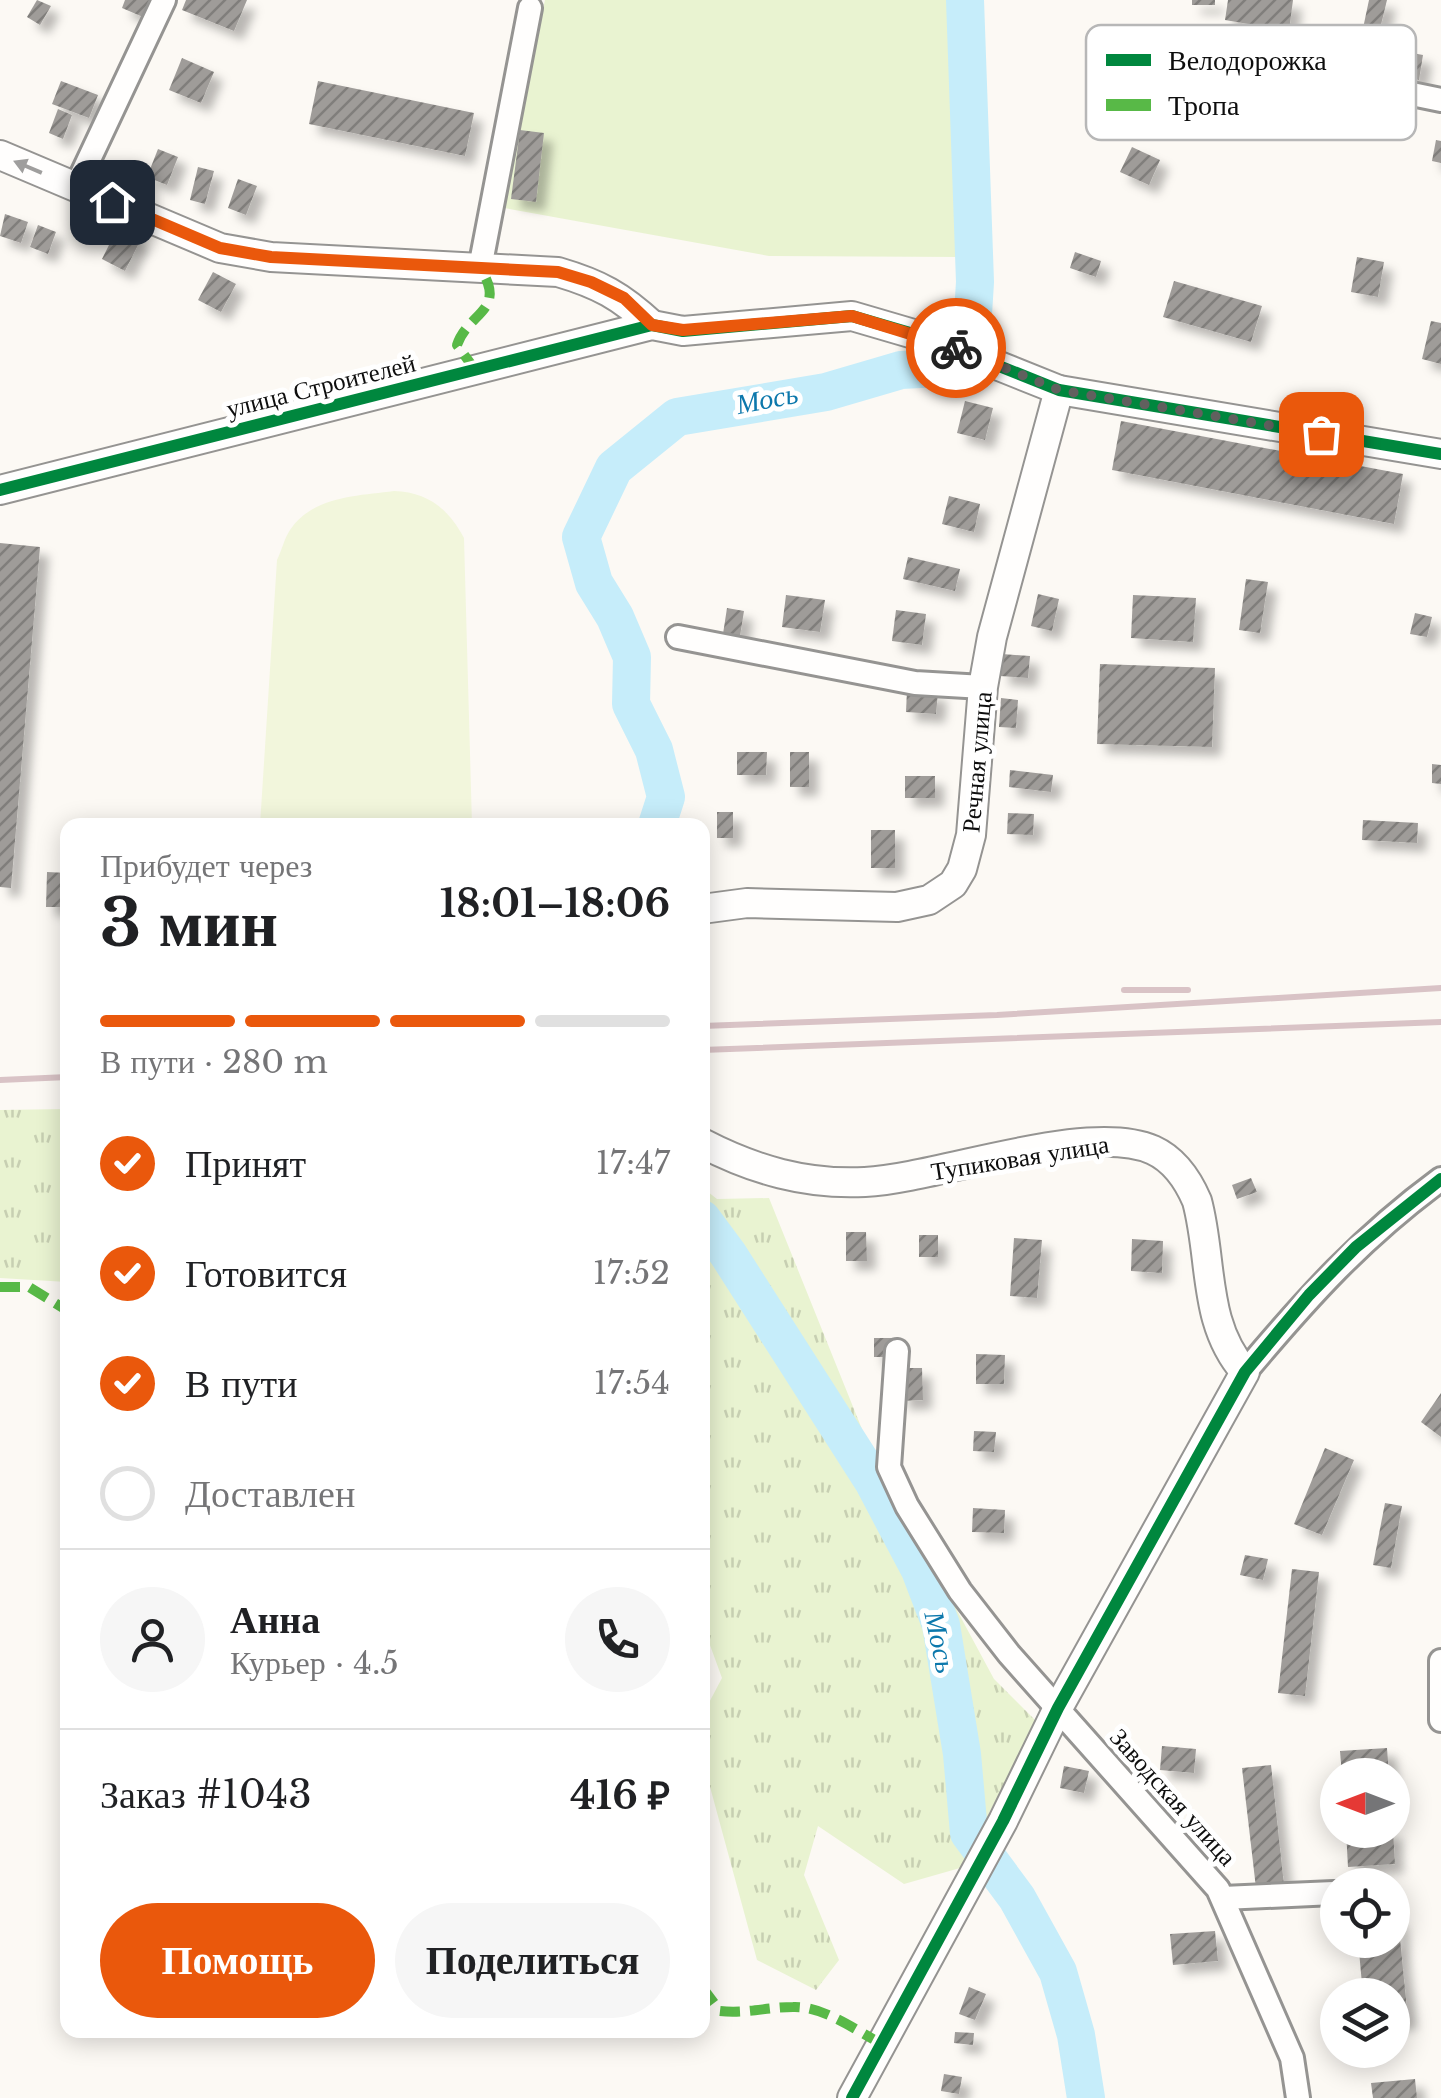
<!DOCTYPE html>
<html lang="ru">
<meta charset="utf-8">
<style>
body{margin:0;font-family:"Libre Baskerville",serif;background:#f6f6f6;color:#202124;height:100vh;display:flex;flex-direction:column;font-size:38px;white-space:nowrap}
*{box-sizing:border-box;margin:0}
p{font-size:32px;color:#757577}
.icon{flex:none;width:55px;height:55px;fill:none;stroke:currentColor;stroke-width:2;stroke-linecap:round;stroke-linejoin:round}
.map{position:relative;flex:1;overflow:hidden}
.panel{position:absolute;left:60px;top:818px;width:650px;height:1220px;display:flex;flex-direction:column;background:#fff;border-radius:20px;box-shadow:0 5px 25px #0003}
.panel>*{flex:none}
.needle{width:65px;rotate:270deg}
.controls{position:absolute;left:1320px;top:1758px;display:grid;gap:20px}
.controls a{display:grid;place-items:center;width:90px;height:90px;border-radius:50%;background:#fff;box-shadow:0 5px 25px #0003;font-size:50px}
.pin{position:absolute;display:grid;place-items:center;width:85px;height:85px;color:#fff;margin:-42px;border-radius:20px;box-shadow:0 5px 15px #0006}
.courier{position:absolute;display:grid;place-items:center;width:100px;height:100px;margin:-50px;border:8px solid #ea580c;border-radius:50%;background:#fff;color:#222;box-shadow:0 2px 12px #0007}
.summary em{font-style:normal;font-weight:700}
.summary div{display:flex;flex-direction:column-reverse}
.summary{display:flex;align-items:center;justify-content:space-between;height:170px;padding:0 40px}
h1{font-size:65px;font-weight:700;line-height:75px}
.bar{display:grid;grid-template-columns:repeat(4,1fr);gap:15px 10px;align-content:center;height:120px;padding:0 40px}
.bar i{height:12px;border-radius:8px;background:#e0e0e0}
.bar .active{background:#ea580c}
.bar p{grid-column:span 4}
.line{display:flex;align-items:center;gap:25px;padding:0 40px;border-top:2px solid #e0e0e0}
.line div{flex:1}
.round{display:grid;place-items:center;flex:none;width:105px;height:105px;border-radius:52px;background:#f6f6f6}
ol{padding:0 40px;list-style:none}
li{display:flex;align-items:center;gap:30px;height:110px}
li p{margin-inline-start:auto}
li .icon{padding:10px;border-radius:50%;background:#ea580c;color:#fff;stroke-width:4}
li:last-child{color:#757577}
li i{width:55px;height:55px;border:5px solid #e0e0e0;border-radius:50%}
.button{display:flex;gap:20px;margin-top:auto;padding:20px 40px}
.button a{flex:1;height:115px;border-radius:60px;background:#ea580c;color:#fff;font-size:40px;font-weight:700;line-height:115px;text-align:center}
.button a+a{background:#f6f6f6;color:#202124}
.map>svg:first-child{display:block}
.grass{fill:url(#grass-tufts)}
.garden{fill:#e9f3d1}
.pitch{fill:#f2f6dc}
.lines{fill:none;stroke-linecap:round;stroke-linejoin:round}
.river{stroke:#c6edfa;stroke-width:38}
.building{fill:url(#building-hatch);filter:url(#shadow)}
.minor-casing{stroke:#959492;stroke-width:28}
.tertiary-casing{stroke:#959492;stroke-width:32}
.minor{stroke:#fffefd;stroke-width:22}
.tertiary{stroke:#fffefd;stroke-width:28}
.rail{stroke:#d9c3c6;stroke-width:6}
.quiet{stroke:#58b947;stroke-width:10;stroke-dasharray:20 10;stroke-linecap:butt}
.cycleway-casing{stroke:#fff;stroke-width:19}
.cycleway{stroke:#00873e;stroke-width:12}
.oneway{fill:#9f9e9d}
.done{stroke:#61605e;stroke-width:10;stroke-dasharray:0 18}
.route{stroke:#ea580c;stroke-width:12}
.labels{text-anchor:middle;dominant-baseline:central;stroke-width:10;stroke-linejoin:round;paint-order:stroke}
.street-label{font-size:25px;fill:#0e0e0e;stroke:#fff}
.water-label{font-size:28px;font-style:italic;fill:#0c78ac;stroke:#fff}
.key{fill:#fff;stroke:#b7b7b7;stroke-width:2.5}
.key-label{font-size:28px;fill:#0e0e0e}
</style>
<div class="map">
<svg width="1441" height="2098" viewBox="0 0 1441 2098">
<defs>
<pattern id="grass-tufts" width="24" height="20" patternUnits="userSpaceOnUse" patternTransform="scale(2.5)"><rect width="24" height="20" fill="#e9f3d1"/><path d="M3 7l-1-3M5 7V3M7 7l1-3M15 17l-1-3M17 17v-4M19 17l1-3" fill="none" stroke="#c7cfb2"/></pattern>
<pattern id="building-hatch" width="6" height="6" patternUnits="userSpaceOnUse" patternTransform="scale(2.5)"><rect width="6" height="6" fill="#9f9c99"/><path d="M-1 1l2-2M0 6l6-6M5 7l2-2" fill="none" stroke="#807e7b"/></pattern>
<filter id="shadow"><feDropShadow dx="9" dy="9" stdDeviation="5" flood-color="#0004"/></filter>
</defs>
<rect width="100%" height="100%" fill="#fcf9f4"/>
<g class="grass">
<polygon points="67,1109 67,1282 0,1278 0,1110"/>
<polygon points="703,1188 717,1199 769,1198 870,1449 994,1679 1037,1722 960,1868 904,1884 818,1826 804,1875 839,1960 816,1990 757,1960 703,1761 703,1714 722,1678 703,1626"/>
</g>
<polygon class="garden" points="545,0 949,0 961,257 769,256 499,207"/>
<path class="pitch" d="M394 491C427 492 448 508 464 538L472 825H260L277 560C282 550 284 539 290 530 313 496 357 496 394 491Z"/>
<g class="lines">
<g class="river">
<polyline points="657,825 666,797 654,750 631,704 632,657 615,617 594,583 581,537 614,468 677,417 826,392 901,370 940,368 951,363 973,314 975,282 965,0"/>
<polyline points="702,1219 728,1254 873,1481 920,1570 941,1625 962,1754 969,1833 1017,1898 1058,1972 1076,2035 1086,2098"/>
</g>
</g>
<g class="building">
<polygon points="37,0 51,6 40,25 27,17"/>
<polygon points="125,0 151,0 143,17 122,8"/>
<polygon points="186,0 247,0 234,31 182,10"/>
<rect x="1192" y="0" width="23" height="5"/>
<polygon points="1228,0 1293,0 1289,31 1225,20"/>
<polygon points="1369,0 1387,0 1378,37 1362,33"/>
<polygon points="1407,52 1423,55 1419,80 1403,77"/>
<polygon points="182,58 214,72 201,103 169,90"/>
<polygon points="61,81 98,95 89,118 52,104"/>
<polygon points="318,81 474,113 465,156 309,124"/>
<polygon points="58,109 72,115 63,139 49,133"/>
<polygon points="520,130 544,133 536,202 511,199"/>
<polygon points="1436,140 1441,141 1441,163 1432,161"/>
<polygon points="1132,147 1160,160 1149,185 1120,172"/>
<polygon points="158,149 178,157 167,185 147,177"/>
<polygon points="198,167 214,171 205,204 190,200"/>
<polygon points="238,179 257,186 246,215 228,208"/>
<polygon points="5,214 28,222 21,243 0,236"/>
<polygon points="38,225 56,232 48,254 30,247"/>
<polygon points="118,227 141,239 125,271 102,259"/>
<polygon points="1075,252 1101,261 1096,277 1070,268"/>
<polygon points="1357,257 1384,262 1378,297 1351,292"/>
<polygon points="213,272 236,284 221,312 198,300"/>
<polygon points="1174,281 1262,306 1251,342 1163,317"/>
<polygon points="1431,321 1441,323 1441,364 1422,359"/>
<polygon points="965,401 993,408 985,440 957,433"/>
<polygon points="1121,421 1403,474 1394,524 1112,470"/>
<polygon points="949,496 980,504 974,532 942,524"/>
<polygon points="0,543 40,547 11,888 0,887"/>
<polygon points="908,557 960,569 955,591 903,579"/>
<polygon points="1246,579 1268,582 1260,633 1239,630"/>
<polygon points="1038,594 1059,599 1052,631 1031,626"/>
<polygon points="786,595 825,600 820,632 782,627"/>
<polygon points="1133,595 1196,598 1193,642 1131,638"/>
<polygon points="727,608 744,611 740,636 723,634"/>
<polygon points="896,610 926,614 922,645 892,641"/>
<polygon points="1415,613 1432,617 1427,637 1410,634"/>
<polygon points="1002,654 1030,656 1028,678 1000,676"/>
<polygon points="1100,664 1215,668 1212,747 1097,744"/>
<polygon points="907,690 938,692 936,714 906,712"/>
<polygon points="1001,698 1018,700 1016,728 999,727"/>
<polygon points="737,752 767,752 766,775 737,775"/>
<rect x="790" y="752" width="19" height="35"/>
<polygon points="1432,764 1441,765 1441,784 1432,783"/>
<polygon points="1010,770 1053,775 1051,792 1009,787"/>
<rect x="905" y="776" width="30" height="22"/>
<rect x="717" y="812" width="16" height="26"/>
<polygon points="1008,813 1034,814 1033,835 1007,834"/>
<polygon points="1363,820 1418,823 1417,843 1362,840"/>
<rect x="871" y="830" width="24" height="38"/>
<polygon points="47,872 68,873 68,907 46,907"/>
<polygon points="1251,1178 1257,1192 1237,1199 1232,1185"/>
<polygon points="846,1232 866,1232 867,1261 846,1261"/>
<rect x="919" y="1235" width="19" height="22"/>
<polygon points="1014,1238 1042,1240 1037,1298 1010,1296"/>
<polygon points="1132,1239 1163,1241 1162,1273 1131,1271"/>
<rect x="874" y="1338" width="19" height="19"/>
<polygon points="976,1354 1005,1355 1004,1384 976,1384"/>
<polygon points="899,1368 922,1368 923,1400 900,1401"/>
<polygon points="1441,1393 1441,1437 1421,1422"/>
<polygon points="974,1431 996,1432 994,1452 973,1451"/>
<polygon points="1325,1448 1354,1460 1322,1535 1294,1524"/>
<polygon points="1385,1503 1402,1506 1391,1568 1373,1565"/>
<polygon points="973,1508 1005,1510 1004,1533 972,1532"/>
<polygon points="1245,1555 1268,1559 1263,1580 1240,1575"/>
<polygon points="1292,1569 1319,1572 1305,1696 1278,1693"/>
<polygon points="1162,1746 1196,1749 1194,1773 1160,1770"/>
<polygon points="1387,1748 1389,1775 1342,1775 1340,1751"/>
<polygon points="1271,1765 1284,1885 1256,1888 1242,1768"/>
<polygon points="1064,1766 1089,1771 1084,1793 1060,1788"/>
<polygon points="1346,1830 1393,1830 1395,1864 1348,1867"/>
<polygon points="1398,1918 1408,2020 1392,2022 1392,1995 1363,1995 1358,1940 1392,1940 1392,1919"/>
<polygon points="1215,1931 1218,1961 1173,1965 1170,1934"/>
<polygon points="969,1987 986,1994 975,2020 959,2014"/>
<polygon points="955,2032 974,2033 973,2045 954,2043"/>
<polygon points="944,2074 962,2077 959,2094 941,2091"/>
<polygon points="1415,2079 1417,2098 1373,2098 1371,2083"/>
</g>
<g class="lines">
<g class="minor-casing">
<g id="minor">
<polyline points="1207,52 1441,100"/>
<polyline points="76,187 164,0"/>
<polyline points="480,268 530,8"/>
<polyline points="678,637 915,683 983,687"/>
<polyline points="897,1351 889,1467 907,1506 960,1591 1009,1654 1218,1889 1292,2058 1298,2098"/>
<path d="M1245 1372C1308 1297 1362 1237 1441 1179"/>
<polyline points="1441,1661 1441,1720"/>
<polyline points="1223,1898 1334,1893"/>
</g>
</g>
<g class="tertiary-casing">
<g id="tertiary">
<path d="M0 155 220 248 271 257 558 272C599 284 621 296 652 325"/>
<polyline points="0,490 652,325 683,331 852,316 934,340 1059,390 1441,454"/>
<polyline points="702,909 747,903 897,907 929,900 953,884 962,869 971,835 983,687 992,637 1059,390"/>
<path d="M702 1143C754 1170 806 1185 865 1182 940 1178 1088 1121 1153 1150 1175 1160 1188 1180 1197 1201 1213 1260 1202 1323 1245 1372L1058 1708 1003 1821 852 2098"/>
</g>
</g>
<use href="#minor" class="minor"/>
<use href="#tertiary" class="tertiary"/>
<g class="rail">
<polyline points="1124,990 1188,990"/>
<polyline points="702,1026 997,1015 1441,988"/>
<polyline points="702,1050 1441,1022"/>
<polyline points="0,1080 68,1077"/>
</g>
<g class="quiet">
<path d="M476 371 457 345C468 312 508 311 480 268"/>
<polyline points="0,1287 29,1287 68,1311"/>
<path d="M702 1987 720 2011C745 2014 768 2007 793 2007 824 2006 855 2030 882 2044"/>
</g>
<g class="cycleway-casing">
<g id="cycleway">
<polyline points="0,490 652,325 683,331 852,316 934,340 1059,390 1441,454"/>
<polyline points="852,2098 1003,1821 1058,1708 1245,1372 1309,1295 1356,1247 1441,1179"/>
</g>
</g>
<use href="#cycleway" class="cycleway"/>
</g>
<defs><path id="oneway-solid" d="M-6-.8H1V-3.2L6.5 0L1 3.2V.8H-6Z" transform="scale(2.5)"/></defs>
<use class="oneway" href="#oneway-solid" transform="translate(28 167) rotate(-157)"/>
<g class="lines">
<polyline class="done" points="956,348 1059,390 1321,434"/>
<polyline class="route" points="112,202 220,248 271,257 558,272 591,282 624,298 652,325 683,330 852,316 956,348"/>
</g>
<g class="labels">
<g class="street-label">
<text transform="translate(321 386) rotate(-14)">улица Строителей</text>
<text transform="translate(977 762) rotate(-85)">Речная улица</text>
<text transform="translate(1020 1158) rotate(-9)">Тупиковая улица</text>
<text transform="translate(1173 1797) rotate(48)">Заводская улица</text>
</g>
<g class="water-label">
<text transform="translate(767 399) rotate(-11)">Мось</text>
<text transform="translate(940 1642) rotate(78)">Мось</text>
</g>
</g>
<rect x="1086" y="25" width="330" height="115" rx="15" class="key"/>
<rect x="1106" y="54" width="45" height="12" fill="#00873e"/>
<rect x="1106" y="99" width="45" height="12" fill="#58b947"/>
<g class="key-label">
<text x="1168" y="70">Велодорожка</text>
<text x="1168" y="115">Тропа</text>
</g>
</svg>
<div class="controls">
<a><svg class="needle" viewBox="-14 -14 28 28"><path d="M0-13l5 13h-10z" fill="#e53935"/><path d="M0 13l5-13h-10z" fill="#757577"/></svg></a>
<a><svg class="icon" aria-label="locate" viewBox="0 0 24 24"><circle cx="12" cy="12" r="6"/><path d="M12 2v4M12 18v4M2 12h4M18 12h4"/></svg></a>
<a><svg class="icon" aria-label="layers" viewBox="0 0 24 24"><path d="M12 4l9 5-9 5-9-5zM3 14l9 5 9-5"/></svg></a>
</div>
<div class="pin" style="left:1321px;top:434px;background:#ea580c"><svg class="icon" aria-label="bag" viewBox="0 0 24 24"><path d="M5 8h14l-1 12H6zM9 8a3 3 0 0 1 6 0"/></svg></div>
<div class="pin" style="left:112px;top:202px;background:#1f2937"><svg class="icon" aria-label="home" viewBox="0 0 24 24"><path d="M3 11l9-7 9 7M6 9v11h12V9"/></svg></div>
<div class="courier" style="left:956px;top:348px"><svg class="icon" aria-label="bike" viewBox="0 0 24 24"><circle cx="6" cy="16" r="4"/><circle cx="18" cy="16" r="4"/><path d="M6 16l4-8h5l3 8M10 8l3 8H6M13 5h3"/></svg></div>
<section class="panel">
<div class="summary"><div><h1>3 мин</h1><p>Прибудет через</p></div><em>18:01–18:06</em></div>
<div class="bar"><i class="active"></i><i class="active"></i><i class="active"></i><i></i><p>В пути · 280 m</p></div>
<ol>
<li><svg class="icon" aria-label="check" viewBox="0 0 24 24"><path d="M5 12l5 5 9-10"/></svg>Принят<p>17:47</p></li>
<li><svg class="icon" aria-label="check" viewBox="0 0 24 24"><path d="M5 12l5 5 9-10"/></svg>Готовится<p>17:52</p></li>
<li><svg class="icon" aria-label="check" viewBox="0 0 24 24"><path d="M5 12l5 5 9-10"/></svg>В пути<p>17:54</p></li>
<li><i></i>Доставлен</li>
</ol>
<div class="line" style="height:180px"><a class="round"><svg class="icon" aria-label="person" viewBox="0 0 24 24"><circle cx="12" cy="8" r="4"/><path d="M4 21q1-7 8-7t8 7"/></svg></a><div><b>Анна</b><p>Курьер · 4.5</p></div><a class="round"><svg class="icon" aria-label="phone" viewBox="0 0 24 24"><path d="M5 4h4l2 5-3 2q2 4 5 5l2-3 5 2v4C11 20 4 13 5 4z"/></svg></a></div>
<div class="line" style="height:130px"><div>Заказ #1043</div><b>416 ₽</b></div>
<div class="button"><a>Помощь</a><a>Поделиться</a></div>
</section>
</div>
